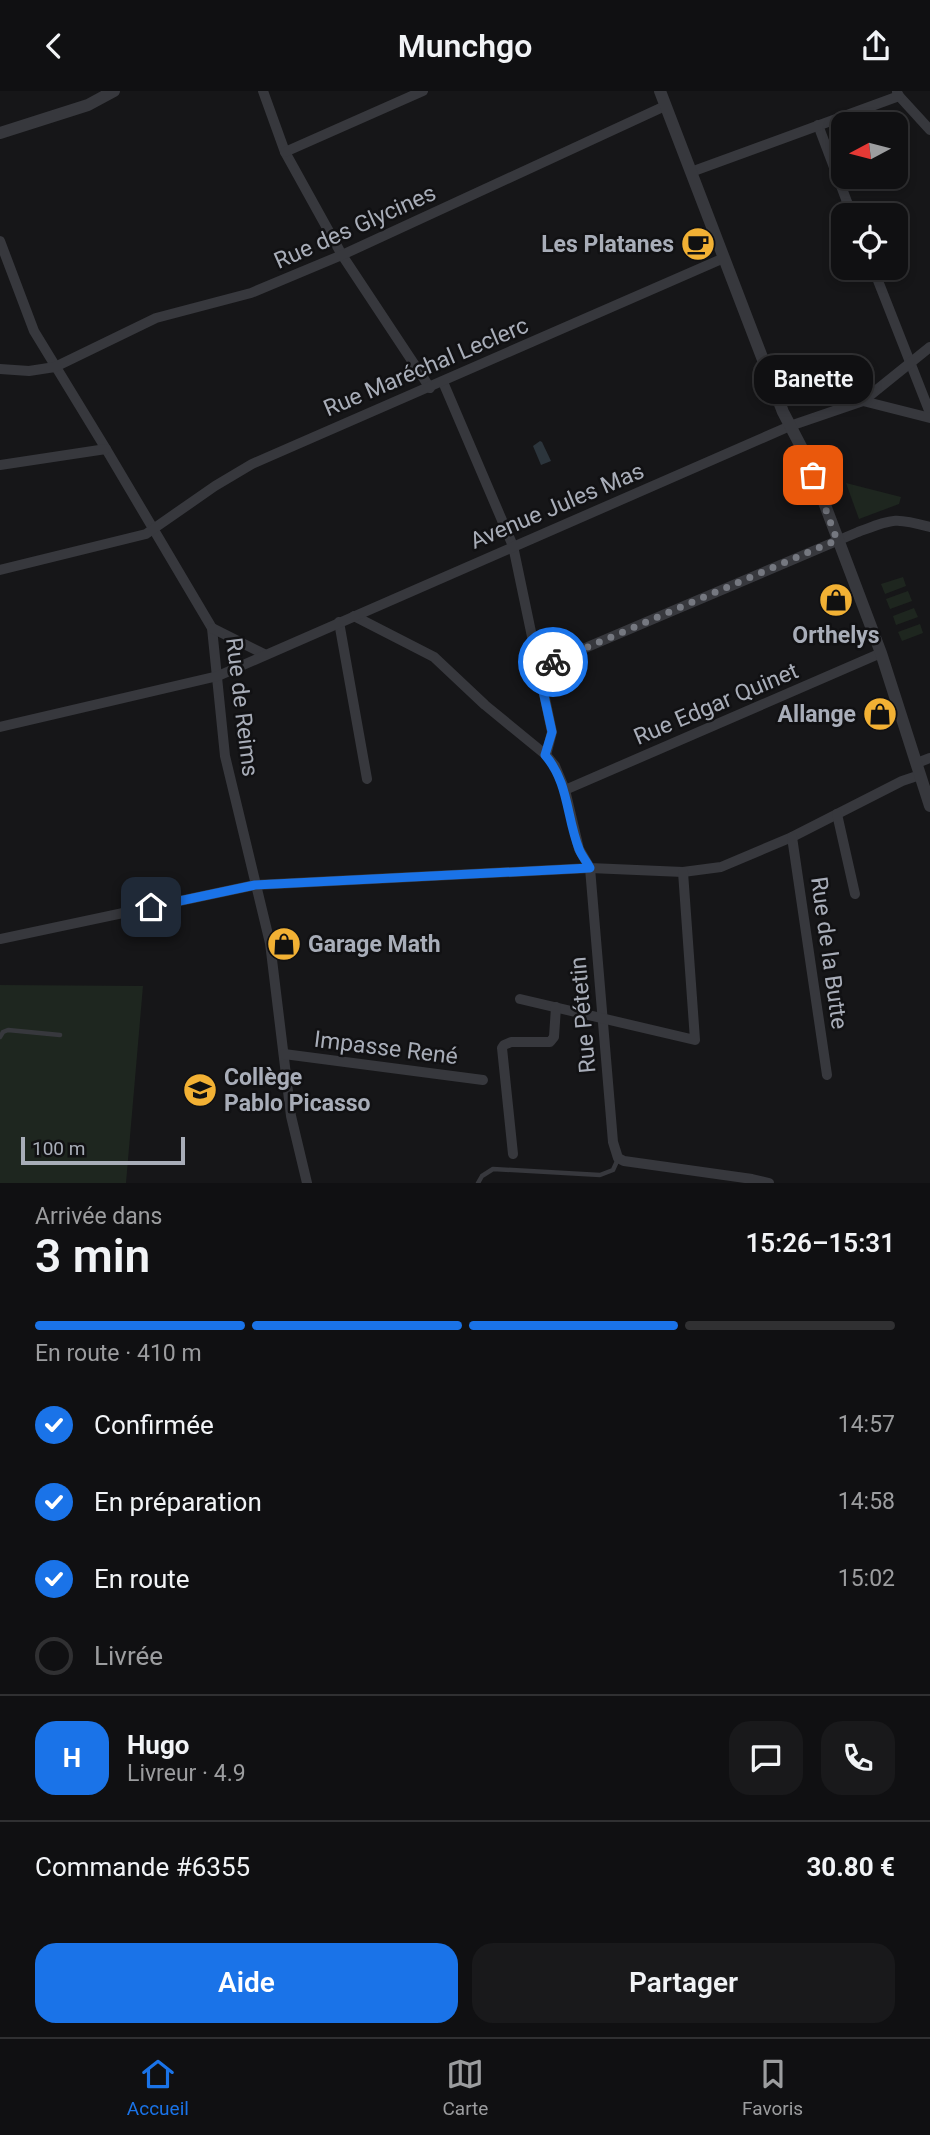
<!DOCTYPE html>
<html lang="fr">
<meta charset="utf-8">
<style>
body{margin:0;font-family:Roboto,sans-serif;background:#19191b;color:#f1f3f6;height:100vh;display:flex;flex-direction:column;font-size:26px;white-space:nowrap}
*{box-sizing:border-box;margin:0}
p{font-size:23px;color:#9c9d9f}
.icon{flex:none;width:38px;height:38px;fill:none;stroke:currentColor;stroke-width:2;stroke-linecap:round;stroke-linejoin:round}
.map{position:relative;height:1092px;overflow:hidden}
.panel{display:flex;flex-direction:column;background:#101012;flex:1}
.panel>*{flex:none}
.needle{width:46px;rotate:263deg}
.fabs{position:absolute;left:831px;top:21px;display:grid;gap:14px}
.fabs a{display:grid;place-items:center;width:77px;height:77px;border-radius:14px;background:#101012;box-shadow:0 4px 10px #0003,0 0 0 2px #303032;font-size:35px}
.scale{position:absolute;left:21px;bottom:18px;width:164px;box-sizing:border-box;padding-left:7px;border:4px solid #a8adb8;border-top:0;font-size:19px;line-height:24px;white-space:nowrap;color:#a8adb8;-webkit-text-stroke:5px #111113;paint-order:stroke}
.pin{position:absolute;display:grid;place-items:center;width:60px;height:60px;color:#fff;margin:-30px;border-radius:14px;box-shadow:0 4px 10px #0006}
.courier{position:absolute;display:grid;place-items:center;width:70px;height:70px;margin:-35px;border:5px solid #1a73e8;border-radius:50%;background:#fff;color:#222;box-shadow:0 2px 9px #0007}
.bubble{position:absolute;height:49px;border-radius:21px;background:#101012;box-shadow:0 4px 10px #0003,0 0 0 2px #303032;font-size:23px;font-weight:600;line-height:49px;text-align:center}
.summary em{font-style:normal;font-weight:600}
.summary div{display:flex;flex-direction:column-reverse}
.summary{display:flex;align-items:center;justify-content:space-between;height:119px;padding:0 35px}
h1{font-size:46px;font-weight:600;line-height:52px}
.bar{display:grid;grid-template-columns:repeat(4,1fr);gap:10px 7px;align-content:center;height:84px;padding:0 35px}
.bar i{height:9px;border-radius:5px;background:#303032}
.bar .active{background:#1a73e8}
.bar p{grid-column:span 4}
.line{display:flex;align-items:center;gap:18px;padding:0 35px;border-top:2px solid #303032}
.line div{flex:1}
.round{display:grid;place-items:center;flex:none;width:74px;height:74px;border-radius:21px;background:#19191b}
ol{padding:0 35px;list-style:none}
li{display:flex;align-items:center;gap:21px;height:77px}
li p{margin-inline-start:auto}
li .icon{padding:7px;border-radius:50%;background:#1a73e8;color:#fff;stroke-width:4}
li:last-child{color:#9c9d9f}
li i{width:38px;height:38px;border:4px solid #303032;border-radius:50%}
.action{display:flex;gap:14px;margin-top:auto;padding:14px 35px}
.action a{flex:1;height:80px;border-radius:21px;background:#1a73e8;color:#fff;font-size:28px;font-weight:600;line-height:80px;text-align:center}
.action a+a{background:#19191b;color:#f1f3f6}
header{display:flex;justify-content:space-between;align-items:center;height:91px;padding:0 35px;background:#101012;font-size:32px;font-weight:600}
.tab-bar{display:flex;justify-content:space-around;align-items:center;height:98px;border-top:2px solid #303032;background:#101012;font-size:19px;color:#9c9d9f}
.tab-bar a{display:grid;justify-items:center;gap:4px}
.tab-bar .active{color:#1a73e8}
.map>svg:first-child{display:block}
.green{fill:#1e261f}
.water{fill:#2c353c}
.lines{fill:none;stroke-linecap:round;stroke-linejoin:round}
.service{stroke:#37383d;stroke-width:4.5}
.minor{stroke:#37383d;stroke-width:10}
.tertiary{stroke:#37383d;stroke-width:12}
.done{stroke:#757880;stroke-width:7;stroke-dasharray:0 12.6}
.route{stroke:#1a73e8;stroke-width:9}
.labels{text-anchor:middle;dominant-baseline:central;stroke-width:5;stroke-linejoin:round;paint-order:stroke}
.street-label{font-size:23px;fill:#a8adb8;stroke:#111113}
.poi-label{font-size:23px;font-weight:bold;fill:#a8adb8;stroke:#111113;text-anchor:end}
</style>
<header><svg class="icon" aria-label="back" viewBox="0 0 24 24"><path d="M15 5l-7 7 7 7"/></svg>Munchgo<svg class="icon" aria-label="share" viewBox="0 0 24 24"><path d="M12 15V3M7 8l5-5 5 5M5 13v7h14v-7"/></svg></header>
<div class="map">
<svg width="930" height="1092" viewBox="0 0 930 1092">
<rect width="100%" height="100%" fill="#161618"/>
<g class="green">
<polygon points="846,392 901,406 899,413 859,428"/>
<polygon points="903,486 906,495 885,503 881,493"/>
<polygon points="908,500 912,510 890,518 886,508"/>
<polygon points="914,517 918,526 896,534 893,525"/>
<polygon points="920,533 923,542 902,550 898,541"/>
<polygon points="0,894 143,895 126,1092 0,1092"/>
</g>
<polygon class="water" points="540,350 542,351 551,370 541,374 533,355"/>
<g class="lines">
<g class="service">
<polyline points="0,946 3,941 8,939 60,944"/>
<polyline points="478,1092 482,1085 493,1078 600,1084 613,1079 618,1068"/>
</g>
<g class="minor">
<polyline points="263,0 285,61 342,164 430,297"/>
<polyline points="897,1 899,5 930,39"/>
<polyline points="818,34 852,124"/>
<polyline points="285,61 423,0"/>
<polyline points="691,81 899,5"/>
<polyline points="0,150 34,240 106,358 212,537 225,665 270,852 291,1025 307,1092"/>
<polyline points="873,177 930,322"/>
<polyline points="0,278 29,280 55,276 156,227 251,202 342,164 665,15"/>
<polyline points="443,291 513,455 552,641 546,664"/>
<polyline points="863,310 930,256"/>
<polyline points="0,374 106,358"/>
<polyline points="0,479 146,443 215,395 252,373 724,167"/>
<polyline points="354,525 434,566 485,614 546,664 555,675 565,699 579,758 590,777 683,781 721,776 792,746 902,690 920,684"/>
<polyline points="339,531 367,688"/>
<polyline points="212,537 264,563"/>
<path d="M538 577 858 441C893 428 894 426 930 436"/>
<polyline points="0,636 218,585 790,335 863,310 930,327"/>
<polyline points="917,672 930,667"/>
<polyline points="565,699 881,562"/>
<polyline points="837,723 855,803"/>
<polyline points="792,746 827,984"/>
<polyline points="0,848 255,794 590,777 613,1051 618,1067 624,1070 752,1088 769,1092"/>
<polyline points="520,908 695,949 683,781"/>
<polyline points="284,963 483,989"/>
<polyline points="513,1063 502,957 504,954 511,951 550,951 554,946 556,916"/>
</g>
<g class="tertiary">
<polyline points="660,0 783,321 808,369 881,562 930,715"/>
<polyline points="0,42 88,14 114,0"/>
</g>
</g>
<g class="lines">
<polyline class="done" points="553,571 837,449 813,384"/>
<path class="route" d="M151 816 255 794 590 777C587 771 581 764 579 758 566 725 569 692 545 664L552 641 538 577 553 571"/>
</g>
<defs>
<g id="cafe-disc" transform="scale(1.75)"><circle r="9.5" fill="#f2b134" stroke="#111113"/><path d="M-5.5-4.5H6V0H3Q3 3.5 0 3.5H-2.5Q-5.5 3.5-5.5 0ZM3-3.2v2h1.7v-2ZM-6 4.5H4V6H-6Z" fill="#111"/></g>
<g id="shop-disc" transform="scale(1.75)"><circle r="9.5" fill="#f2b134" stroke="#111113"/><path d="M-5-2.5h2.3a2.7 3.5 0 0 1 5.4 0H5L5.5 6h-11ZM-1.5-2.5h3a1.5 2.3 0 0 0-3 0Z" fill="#111"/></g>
<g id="school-disc" transform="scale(1.75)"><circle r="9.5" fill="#f2b134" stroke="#111113"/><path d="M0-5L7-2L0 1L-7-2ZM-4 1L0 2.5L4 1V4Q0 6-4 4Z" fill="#111"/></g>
</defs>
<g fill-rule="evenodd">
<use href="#cafe-disc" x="698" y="153"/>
<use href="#shop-disc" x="836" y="509"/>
<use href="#shop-disc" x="880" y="623"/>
<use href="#shop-disc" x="284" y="853"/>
<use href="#school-disc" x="200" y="999"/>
</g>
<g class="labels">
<g class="street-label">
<text transform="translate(355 136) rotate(-24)">Rue des Glycines</text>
<text transform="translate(426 276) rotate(-23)">Rue Maréchal Leclerc</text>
<text transform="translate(557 415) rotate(-23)">Avenue Jules Mas</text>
<text transform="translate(716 613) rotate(-23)">Rue Edgar Quinet</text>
<text transform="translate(242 616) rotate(83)">Rue de Reims</text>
<text transform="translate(829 862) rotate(82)">Rue de la Butte</text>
<text transform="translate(583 924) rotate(-95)">Rue Pétetin</text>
<text transform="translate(386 957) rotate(7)">Impasse René</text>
</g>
<g class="poi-label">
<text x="674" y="153">Les Platanes</text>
<text x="836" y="544" text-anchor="middle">Orthelys</text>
<text x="856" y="623">Allange</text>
<text x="308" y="853" text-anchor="start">Garage Math</text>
<text x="224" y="986" text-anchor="start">Collège<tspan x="224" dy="26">Pablo Picasso</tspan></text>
</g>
</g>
</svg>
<div class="fabs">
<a><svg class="needle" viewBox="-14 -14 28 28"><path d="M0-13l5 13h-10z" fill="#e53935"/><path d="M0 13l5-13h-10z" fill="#9c9d9f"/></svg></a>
<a><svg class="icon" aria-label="locate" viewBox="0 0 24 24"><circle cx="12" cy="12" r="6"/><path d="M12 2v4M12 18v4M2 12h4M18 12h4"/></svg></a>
</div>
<div class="scale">100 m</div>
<div class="pin" style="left:813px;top:384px;background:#ea580c"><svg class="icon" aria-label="bag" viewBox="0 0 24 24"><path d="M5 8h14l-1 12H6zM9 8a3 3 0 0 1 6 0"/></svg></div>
<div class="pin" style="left:151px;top:816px;background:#1f2937"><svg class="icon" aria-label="home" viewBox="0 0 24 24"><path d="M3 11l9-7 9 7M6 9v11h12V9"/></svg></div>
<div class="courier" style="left:553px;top:571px"><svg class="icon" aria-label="bike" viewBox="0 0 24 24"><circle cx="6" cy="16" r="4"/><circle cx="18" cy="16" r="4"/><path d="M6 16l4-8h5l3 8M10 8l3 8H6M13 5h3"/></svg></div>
<div class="bubble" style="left:754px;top:264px;width:119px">Banette</div>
</div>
<section class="panel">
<div class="summary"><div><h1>3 min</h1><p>Arrivée dans</p></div><em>15:26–15:31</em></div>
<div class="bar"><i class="active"></i><i class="active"></i><i class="active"></i><i></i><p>En route · 410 m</p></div>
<ol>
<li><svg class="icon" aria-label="check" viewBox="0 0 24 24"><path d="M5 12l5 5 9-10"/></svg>Confirmée<p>14:57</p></li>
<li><svg class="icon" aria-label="check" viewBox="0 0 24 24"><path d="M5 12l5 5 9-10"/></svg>En préparation<p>14:58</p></li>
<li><svg class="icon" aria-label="check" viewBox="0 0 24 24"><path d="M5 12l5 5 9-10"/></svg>En route<p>15:02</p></li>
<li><i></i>Livrée</li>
</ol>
<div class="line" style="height:126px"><b class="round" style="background:#1a73e8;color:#fff">H</b><div><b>Hugo</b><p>Livreur · 4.9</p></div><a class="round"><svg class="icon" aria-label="chat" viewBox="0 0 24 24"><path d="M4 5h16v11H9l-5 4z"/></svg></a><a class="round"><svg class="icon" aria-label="phone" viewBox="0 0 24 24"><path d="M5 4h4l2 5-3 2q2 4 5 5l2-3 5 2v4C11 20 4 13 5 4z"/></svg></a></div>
<div class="line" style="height:91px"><div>Commande #6355</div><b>30.80 €</b></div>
<div class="action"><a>Aide</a><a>Partager</a></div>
</section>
<nav class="tab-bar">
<a class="active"><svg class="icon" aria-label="home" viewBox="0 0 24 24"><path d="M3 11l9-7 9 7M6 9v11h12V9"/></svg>Accueil</a>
<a><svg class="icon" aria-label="map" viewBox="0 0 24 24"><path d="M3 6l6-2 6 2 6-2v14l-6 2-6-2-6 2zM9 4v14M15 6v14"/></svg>Carte</a>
<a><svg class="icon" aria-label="saved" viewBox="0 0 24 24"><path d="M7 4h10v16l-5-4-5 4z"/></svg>Favoris</a>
</nav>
